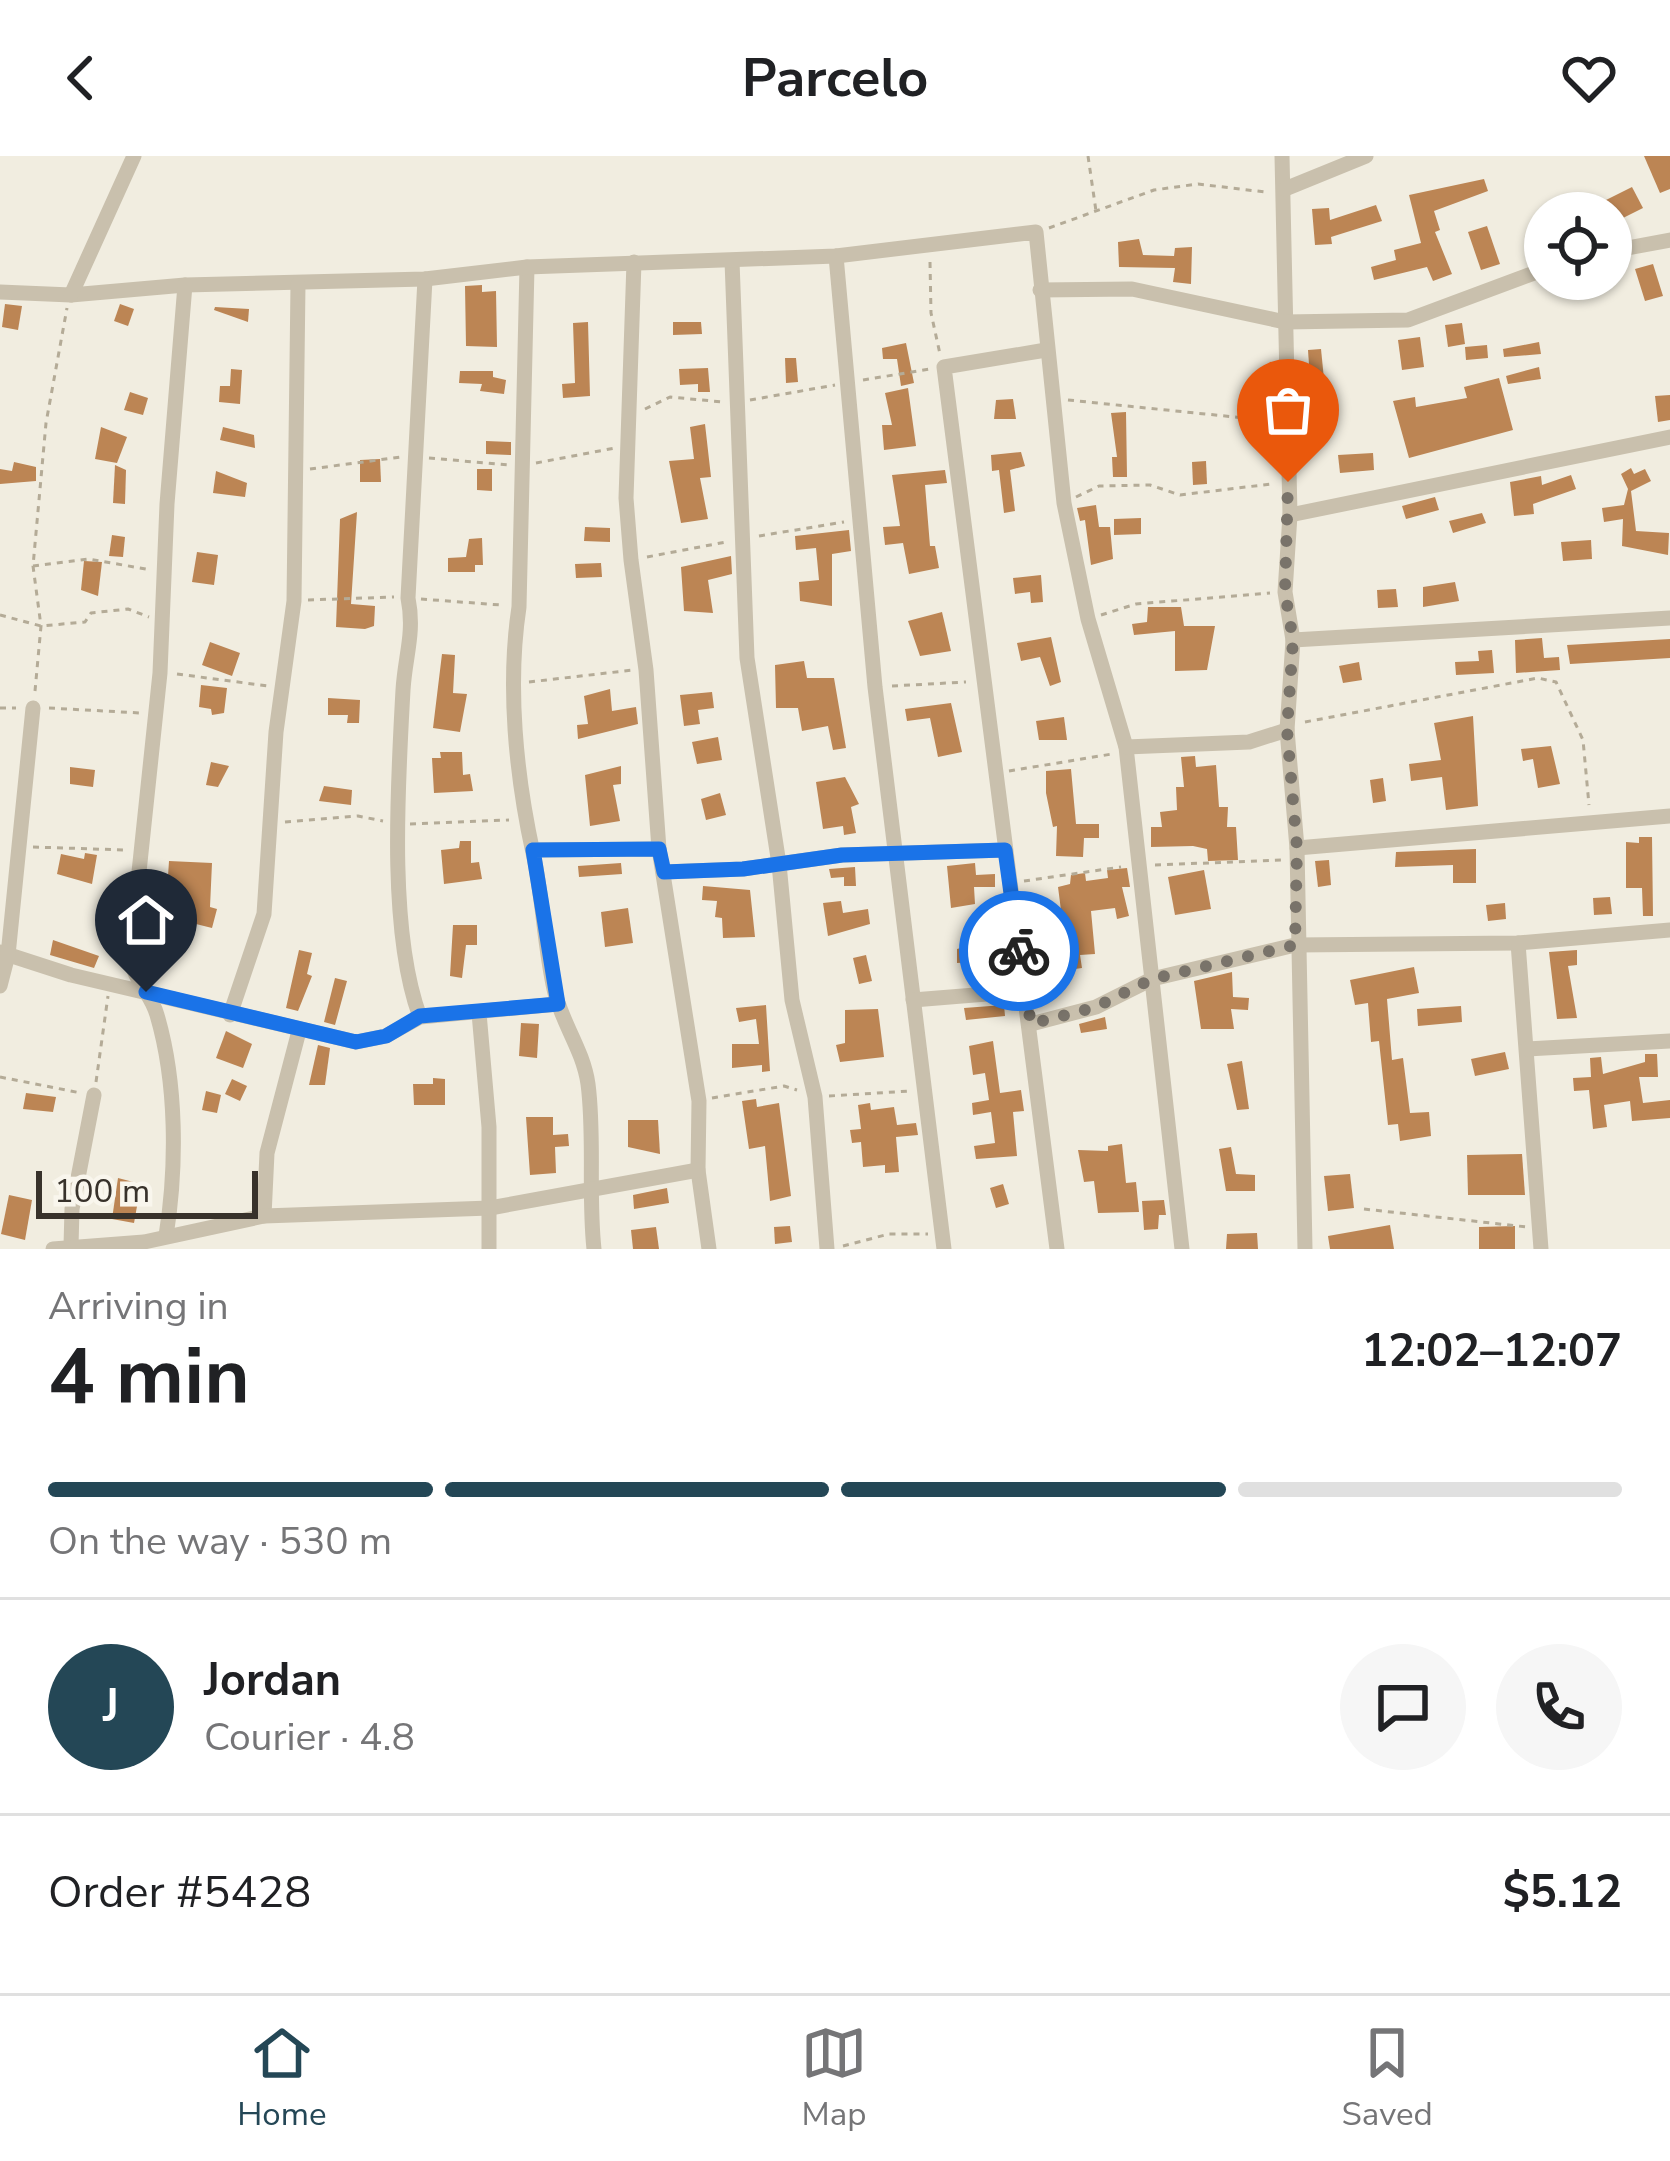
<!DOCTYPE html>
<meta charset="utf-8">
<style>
body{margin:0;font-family:"Nunito Sans",sans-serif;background:#f6f6f6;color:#202124;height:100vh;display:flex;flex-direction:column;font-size:45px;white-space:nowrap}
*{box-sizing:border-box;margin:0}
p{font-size:39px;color:#757577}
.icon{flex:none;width:66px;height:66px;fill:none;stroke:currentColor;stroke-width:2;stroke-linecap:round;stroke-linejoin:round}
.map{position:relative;height:1093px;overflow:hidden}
.drawer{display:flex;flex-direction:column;background:#fff;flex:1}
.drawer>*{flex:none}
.buttons{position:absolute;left:1524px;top:36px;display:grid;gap:24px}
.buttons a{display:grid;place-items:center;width:108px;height:108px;border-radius:50%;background:#fff;box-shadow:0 3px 9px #0004;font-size:60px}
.scale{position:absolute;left:36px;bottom:30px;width:222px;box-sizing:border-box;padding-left:12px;border:6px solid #38322b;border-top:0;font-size:33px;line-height:42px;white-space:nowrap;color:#38322b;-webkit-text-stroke:9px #f9f6ed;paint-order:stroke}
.pin{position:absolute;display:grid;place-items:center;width:102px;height:102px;color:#fff;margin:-123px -51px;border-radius:50% 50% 50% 0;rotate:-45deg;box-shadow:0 0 12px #0007}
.pin .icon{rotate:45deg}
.courier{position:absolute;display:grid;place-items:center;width:120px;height:120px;margin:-60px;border:9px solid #1a73e8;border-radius:50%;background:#fff;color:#222;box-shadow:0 3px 15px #0007}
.head em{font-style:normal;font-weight:700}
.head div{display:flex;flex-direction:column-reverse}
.head{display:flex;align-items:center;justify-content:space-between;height:204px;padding:0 48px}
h1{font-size:78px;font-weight:700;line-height:90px}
.bar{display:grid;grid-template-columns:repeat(4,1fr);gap:18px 12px;align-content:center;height:144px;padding:0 48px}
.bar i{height:15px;border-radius:9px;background:#e0e0e0}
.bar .selected{background:#244756}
.bar p{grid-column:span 4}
.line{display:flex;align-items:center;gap:30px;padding:0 48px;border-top:3px solid #e0e0e0}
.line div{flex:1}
.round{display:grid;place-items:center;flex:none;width:126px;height:126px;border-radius:63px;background:#f6f6f6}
header{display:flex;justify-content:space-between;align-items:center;height:156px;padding:0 48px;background:#fff;font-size:54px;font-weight:700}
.tab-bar{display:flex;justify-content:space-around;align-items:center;height:168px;border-top:3px solid #e0e0e0;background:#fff;font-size:33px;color:#757577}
.tab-bar a{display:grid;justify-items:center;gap:6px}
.tab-bar .selected{color:#244756}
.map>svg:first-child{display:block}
.building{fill:#bc8554}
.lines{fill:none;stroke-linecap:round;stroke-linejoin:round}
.path{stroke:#b4ab97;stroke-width:3;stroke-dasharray:6 6;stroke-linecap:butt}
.minor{stroke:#c9c0ad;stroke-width:15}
.done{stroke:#79736a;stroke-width:12;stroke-dasharray:0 21.6}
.route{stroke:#1a73e8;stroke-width:15}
</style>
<header><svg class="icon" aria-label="back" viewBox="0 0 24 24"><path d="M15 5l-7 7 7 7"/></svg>Parcelo<svg class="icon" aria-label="heart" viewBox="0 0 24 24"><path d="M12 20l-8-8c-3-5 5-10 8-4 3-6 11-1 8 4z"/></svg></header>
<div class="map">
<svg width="1670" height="1093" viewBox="0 0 1670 1093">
<rect width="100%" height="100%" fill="#f1ede0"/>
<g class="building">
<polygon points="1644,0 1670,0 1670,33 1660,37"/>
<polygon points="1484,23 1488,35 1434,55 1440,74 1435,76 1452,118 1433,125 1427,111 1374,124 1371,111 1396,104 1394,94 1421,87 1409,39"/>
<polygon points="1632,31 1643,52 1617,65 1606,44"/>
<polygon points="1376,49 1382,65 1331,81 1332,88 1315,89 1312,53 1329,52 1330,64"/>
<polygon points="1487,70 1500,108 1481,114 1468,76"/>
<polygon points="1139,83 1143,99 1174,100 1175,92 1192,91 1191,128 1173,126 1175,112 1119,111 1118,86"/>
<polygon points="1653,108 1663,140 1645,145 1635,113"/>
<polygon points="482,129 482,136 496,135 497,191 466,190 465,130"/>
<polygon points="5,148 22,150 18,174 2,171"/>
<polygon points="120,148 134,153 128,170 114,165"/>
<polygon points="215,151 249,153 248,166 214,154"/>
<polygon points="588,166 590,240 563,242 562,228 575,227 573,167"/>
<polygon points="673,166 701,166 702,178 673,179"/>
<polygon points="1462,167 1465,188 1448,191 1445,169"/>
<polygon points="1420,181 1424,211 1402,214 1398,184"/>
<polygon points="1539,186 1541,198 1504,201 1503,193"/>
<polygon points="906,187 914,227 901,230 897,203 883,203 882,192"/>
<polygon points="1487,189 1488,202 1466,204 1465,191"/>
<polygon points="1321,193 1324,223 1310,224 1308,194"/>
<polygon points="785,202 796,202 798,226 786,227"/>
<polygon points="1539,211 1541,223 1508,228 1506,220"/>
<polygon points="708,212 710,236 698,236 698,228 680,229 679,213"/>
<polygon points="231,213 242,214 240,248 219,246 220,230 230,230"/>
<polygon points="460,215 493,215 493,221 506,224 504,238 480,235 482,228 459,227"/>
<polygon points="1499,222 1513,274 1409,302 1393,245 1415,241 1416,251 1467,242 1464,231"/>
<polygon points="908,232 916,290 884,294 882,269 892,269 885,237"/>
<polygon points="130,236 148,242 143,259 124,254"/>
<polygon points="1670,239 1670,264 1658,266 1655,240"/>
<polygon points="1013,243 1016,263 994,263 996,244"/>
<polygon points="1126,256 1127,321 1113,321 1112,301 1117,301 1111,257"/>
<polygon points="705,268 711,321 700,322 708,363 681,367 669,305 694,303 690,271"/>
<polygon points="101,271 127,281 117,307 95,303"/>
<polygon points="223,271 254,279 255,292 220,284"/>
<polygon points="486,285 511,286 511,299 486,298"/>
<polygon points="1021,296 1025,310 1010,314 1015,355 1004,357 999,314 992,315 991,299"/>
<polygon points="1373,297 1374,314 1340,317 1338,299"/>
<polygon points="380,303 381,326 360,326 360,304"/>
<polygon points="1206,305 1207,328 1193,329 1192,306"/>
<polygon points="14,306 36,311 36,325 0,328 0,313 12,315"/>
<polygon points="115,309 126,314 125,348 113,347"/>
<polygon points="1631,312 1634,318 1645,313 1651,325 1631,335 1636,375 1669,377 1668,399 1622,390 1623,363 1604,366 1602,352 1624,349 1628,333 1621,318"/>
<polygon points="477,313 492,313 492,335 477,334"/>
<polygon points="945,314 947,327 925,329 930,390 935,390 939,412 909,418 903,387 885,389 883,371 900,370 892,319"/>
<polygon points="216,315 247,327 245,341 213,337"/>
<polygon points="1571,319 1576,333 1533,348 1534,358 1514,360 1510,326 1541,320 1542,329"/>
<polygon points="1435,341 1439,354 1406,363 1402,350"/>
<polygon points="1096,349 1099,371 1110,371 1113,403 1091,409 1085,364 1080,365 1077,352"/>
<polygon points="357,356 351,448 375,450 374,470 365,473 336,471 340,363"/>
<polygon points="1482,357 1486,367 1453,377 1449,365"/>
<polygon points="1141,362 1141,378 1114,379 1114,363"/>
<polygon points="585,371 610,372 610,386 584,385"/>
<polygon points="849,374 851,395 832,398 832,450 800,445 799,426 819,424 816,392 796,394 795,380"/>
<polygon points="112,379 125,381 123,401 109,400"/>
<polygon points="482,382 483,409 475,409 475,416 448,416 448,402 466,401 469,383"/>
<polygon points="1591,384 1592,403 1563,405 1561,386"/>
<polygon points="197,396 218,399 214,429 192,426"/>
<polygon points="731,400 732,418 708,424 713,457 684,455 681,411"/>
<polygon points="84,405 102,406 98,440 81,434"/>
<polygon points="601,407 602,421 576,422 575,408"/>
<polygon points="1041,419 1043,446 1031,447 1030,436 1015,438 1013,422"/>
<polygon points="1455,426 1459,445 1423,451 1423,431"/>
<polygon points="1396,433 1398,451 1378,452 1377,434"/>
<polygon points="1148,451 1181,451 1184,470 1215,470 1207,514 1175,515 1175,475 1134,479 1132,468 1147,466"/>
<polygon points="942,456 951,495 920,500 908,465"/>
<polygon points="1051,481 1061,526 1050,530 1040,501 1021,505 1017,487"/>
<polygon points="1542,482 1544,502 1559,501 1560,514 1516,517 1515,484"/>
<polygon points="1670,483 1670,502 1570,508 1567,489"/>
<polygon points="210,486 240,497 232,520 202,509"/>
<polygon points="1492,494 1494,517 1456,519 1455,506 1479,505 1478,495"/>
<polygon points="442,498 455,499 453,537 467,538 460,576 433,572"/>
<polygon points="804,505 807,522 834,522 846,592 833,594 828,570 802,575 798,552 776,552 775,509"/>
<polygon points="1359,506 1362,524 1343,527 1339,510"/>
<polygon points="201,529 227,532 224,557 212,559 211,553 199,551"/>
<polygon points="610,533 612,555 636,551 638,568 578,583 577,569 588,568 584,540"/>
<polygon points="712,536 714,552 698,554 700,568 684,570 680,539"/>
<polygon points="328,542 360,544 359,567 347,567 348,559 328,559"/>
<polygon points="951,547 962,596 938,601 930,562 907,565 905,553"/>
<polygon points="1473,560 1478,650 1446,654 1442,621 1411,625 1409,608 1441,604 1434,567"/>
<polygon points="1064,561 1067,584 1039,584 1036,565"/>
<polygon points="718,581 722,604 697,608 692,586"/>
<polygon points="1551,590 1560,628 1538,632 1533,603 1523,605 1521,593"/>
<polygon points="440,596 462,596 463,619 470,618 473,635 434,637 432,602 441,602"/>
<polygon points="1195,600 1196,611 1216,609 1219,651 1228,651 1227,671 1236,671 1238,704 1208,705 1207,693 1193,690 1151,691 1151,671 1162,671 1160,656 1177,654 1176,631 1184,631 1181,601"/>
<polygon points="211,606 229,610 218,631 206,629"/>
<polygon points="621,610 621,628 613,629 620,665 590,670 585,619"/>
<polygon points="70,611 95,614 93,631 70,628"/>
<polygon points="1071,613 1076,668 1099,668 1099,682 1084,682 1083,701 1056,700 1057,670 1053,671 1046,637 1046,615"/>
<polygon points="845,621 859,648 851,651 856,677 844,679 843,670 823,673 816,626"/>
<polygon points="1383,622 1386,645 1373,647 1370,624"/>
<polygon points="324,630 352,634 351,649 319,645"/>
<polygon points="720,637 726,659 706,664 701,643"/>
<polygon points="1639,681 1652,681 1653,760 1643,760 1642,732 1626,732 1626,686 1639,687"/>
<polygon points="460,685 471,685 471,707 479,706 482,723 444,728 441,694 459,692"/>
<polygon points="1476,693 1476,727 1453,727 1453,709 1395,711 1396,696"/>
<polygon points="85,697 97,699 92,728 57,718 61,698 84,703"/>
<polygon points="1329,704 1331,729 1318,731 1315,705"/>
<polygon points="169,705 212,707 210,751 217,753 212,772 176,763 181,736 167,735"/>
<polygon points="621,707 622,718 579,721 578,710"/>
<polygon points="975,707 976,719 995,718 995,731 974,731 975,748 951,752 947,710"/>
<polygon points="855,711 856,730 844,730 844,721 831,722 829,713"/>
<polygon points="1127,712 1130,731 1122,731 1129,760 1117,763 1115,752 1091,755 1095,798 1080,799 1082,812 1068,814 1069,822 1046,825 1043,803 1067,801 1058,731 1070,728 1071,719 1085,717 1086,725 1108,722 1107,714"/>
<polygon points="1204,714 1211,753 1175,759 1168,721"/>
<polygon points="703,730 750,734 755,781 723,782 722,762 715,761 717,745 702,744"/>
<polygon points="1610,741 1612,758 1594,759 1593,742"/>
<polygon points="841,745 843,757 868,753 870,768 828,780 823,747"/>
<polygon points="1505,747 1506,763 1488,765 1486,749"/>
<polygon points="628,752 633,787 605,791 601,756"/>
<polygon points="453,769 477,769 477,789 466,789 462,822 450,820"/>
<polygon points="53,784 99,800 94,812 50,799"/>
<polygon points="972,789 985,789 986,814 973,815 973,806 957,807 957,793"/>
<polygon points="299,794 312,797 307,818 312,820 298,855 286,852"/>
<polygon points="1577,794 1577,809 1568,810 1577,862 1557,863 1549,796"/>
<polygon points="866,799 872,825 859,828 853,802"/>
<polygon points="1414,811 1419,837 1387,843 1392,904 1403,902 1410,957 1429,956 1431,980 1400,985 1398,968 1388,969 1379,885 1371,886 1368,847 1355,849 1350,824"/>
<polygon points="1232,816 1233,841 1249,842 1248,854 1231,853 1234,873 1201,873 1194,825"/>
<polygon points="335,822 347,825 335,869 324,866"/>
<polygon points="766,849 770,915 762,916 762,909 732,912 732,888 759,888 756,863 739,866 736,852"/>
<polygon points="1004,849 1005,860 966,864 964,852"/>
<polygon points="1461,850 1462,866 1418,870 1417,853"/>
<polygon points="878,853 884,901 840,906 836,889 845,887 845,854"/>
<polygon points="1105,861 1107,873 1081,877 1079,868"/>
<polygon points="521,867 539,868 537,902 519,900"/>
<polygon points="226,875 252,888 243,912 216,902"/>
<polygon points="993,885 1000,937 1021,934 1024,955 1013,956 1017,1000 976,1003 974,990 995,987 991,956 973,959 972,947 989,944 985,917 973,919 969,890"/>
<polygon points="318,889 330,892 325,929 309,929"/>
<polygon points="1505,896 1509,913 1475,920 1471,903"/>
<polygon points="1645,898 1657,898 1658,921 1639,921 1643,947 1670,944 1670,962 1632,965 1630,945 1604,949 1607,971 1593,973 1589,934 1574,935 1573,922 1591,921 1590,902 1601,901 1603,918 1645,906"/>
<polygon points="1242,905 1249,953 1237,954 1227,908"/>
<polygon points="433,922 445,923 445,949 414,949 413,928 433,928"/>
<polygon points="232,923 247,930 240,945 225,938"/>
<polygon points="206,935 221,939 217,957 202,954"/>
<polygon points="26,937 56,941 53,956 23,953"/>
<polygon points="756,943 757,951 779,947 791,1040 770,1045 765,990 749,993 742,945"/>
<polygon points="870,947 871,954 894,951 897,969 916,967 918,979 896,981 899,1016 885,1017 885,1009 863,1011 861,986 852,987 850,974 861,973 858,949"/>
<polygon points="526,961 553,961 553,979 568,978 569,990 555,991 556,1017 530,1019"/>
<polygon points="628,964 658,964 660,998 628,991"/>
<polygon points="1122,988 1126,1027 1136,1026 1139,1056 1098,1057 1094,1025 1084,1026 1078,994 1108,995 1108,990"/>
<polygon points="1231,991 1236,1018 1255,1019 1255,1035 1226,1035 1219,993"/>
<polygon points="1522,998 1525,1039 1468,1039 1467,999"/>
<polygon points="1350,1018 1354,1052 1328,1055 1324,1020"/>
<polygon points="118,1022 141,1028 134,1067 112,1063"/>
<polygon points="1003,1028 1009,1048 996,1052 990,1032"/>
<polygon points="667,1032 669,1047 634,1053 633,1039"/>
<polygon points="9,1039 32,1044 25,1084 1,1078"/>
<polygon points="1164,1044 1166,1059 1159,1059 1158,1073 1144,1074 1142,1045"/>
<polygon points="1390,1069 1394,1093 1330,1093 1328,1080"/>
<polygon points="790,1070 792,1086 775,1088 774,1071"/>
<polygon points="1515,1070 1515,1093 1479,1093 1479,1071"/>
<polygon points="656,1071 659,1093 633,1093 631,1074"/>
<polygon points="1257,1077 1258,1093 1226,1093 1227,1078"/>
</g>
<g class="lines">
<g class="path">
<polyline points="1088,0 1096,55"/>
<polyline points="1049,72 1154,34 1198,28 1265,36"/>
<polyline points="930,106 931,157 940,198"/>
<polyline points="863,224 930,213"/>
<polyline points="750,244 835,229"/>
<polyline points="1068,244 1274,265"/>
<polyline points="645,253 670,241 723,246"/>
<polyline points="429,302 509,309"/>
<polyline points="536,307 615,292"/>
<polyline points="310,313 401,301"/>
<polyline points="1076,341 1099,330 1150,329 1180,339 1271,328"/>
<polyline points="759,380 844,366"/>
<polyline points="647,401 726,386"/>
<polyline points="33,410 88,403 146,413"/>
<polyline points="421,443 501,449"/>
<polyline points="308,444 394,441"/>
<polyline points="0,459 41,470 85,466 91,457 128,453 149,461"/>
<polyline points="1101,459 1136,448 1270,437"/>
<polyline points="177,518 268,530"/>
<polyline points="529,526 633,514"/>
<polyline points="892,530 966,526"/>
<polyline points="35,535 41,470 33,410 46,267 67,152"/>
<polyline points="0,552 16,552"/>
<polyline points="49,552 141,557"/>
<polyline points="1305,566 1538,522 1556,526 1583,584 1589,649"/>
<polyline points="1009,615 1112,598"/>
<polyline points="285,666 358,660 383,665"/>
<polyline points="410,668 509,664"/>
<polyline points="33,691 126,694"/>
<polyline points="1155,709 1283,704"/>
<polyline points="1024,725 1121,711"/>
<polyline points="0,921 81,937"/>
<polyline points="96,926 108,840"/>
<polyline points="829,940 909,935"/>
<polyline points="712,942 784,930 797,934"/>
<polyline points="1364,1053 1527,1071"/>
<polyline points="843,1090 889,1078 928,1078"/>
</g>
<g class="minor">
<polyline points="1282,0 1290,359 1285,436 1293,484 1287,574 1297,692 1305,1093"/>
<polyline points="1285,33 1366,0"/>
<polyline points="1611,95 1670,84"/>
<polyline points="836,100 875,531 944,1093"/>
<polyline points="732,105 747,502 779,708 792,844 815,941 827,1093"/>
<polyline points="634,106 626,342 631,404 646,514 659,693 699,945 698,1014 709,1093"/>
<path d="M527 111 519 451C507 530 516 619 533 697 543 741 544 788 554 833 561 866 583 893 588 928 595 982 588 1038 594 1093"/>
<polyline points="1040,134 1132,133 1285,166 1408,164 1545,113"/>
<polyline points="0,136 71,139 185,129 425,123 527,111 836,100 1036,76 1064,347 1088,463 1126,591 1182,1093"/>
<polyline points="71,139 134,0"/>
<polyline points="1046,194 944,211 1057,1093"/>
<polyline points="1290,359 1670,281"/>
<polyline points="1293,484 1670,462"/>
<polyline points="1126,591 1249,586 1287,574"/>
<polyline points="1297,692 1670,660"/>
<polyline points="533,694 659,693"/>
<polyline points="664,716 743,713 842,699 1005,694"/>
<polyline points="1518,787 1541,1093"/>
<polyline points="0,796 71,819 356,886 386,880 420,861 558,848"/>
<polyline points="0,830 8,799 33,552"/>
<polyline points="913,844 1025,835"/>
<polyline points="479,857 489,971 489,1093"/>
<polyline points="230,859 264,758 276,576 294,445 298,128"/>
<path d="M420 861C388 775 398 627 403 534 405 500 415 477 408 442L425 123"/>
<polyline points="1031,868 1096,851 1152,823 1295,789 1518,787 1670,774"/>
<polyline points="1527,893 1670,885"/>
<polyline points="264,1060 267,997 299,875"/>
<path d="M166 1080C177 1011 177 927 157 859 151 837 134 825 130 801L160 517 167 348 185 129"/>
<polyline points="71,1090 72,1053 94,939"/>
<polyline points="53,1093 144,1086 264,1060 490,1052 698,1014"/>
</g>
</g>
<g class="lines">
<polyline class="done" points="1019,795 1031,868 1096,851 1152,823 1295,789 1297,692 1287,574 1293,484 1285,436 1288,326"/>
<polyline class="route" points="146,836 356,886 386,880 420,860 558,848 533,694 659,693 664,716 743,713 842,699 1005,694 1019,795"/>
</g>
</svg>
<div class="buttons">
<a><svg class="icon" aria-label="locate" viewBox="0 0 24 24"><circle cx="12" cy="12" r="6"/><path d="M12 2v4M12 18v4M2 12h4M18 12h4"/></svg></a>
</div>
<div class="scale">100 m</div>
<div class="pin" style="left:1288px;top:326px;background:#ea580c"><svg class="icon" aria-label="bag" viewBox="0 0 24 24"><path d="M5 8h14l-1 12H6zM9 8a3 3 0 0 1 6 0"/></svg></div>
<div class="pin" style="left:146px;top:836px;background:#1f2937"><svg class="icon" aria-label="home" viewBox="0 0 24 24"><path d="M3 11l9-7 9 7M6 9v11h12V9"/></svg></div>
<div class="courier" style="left:1019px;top:795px"><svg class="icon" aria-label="bike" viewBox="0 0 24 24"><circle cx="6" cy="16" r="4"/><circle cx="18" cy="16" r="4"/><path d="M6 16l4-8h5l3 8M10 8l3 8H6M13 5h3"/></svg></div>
</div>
<section class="drawer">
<div class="head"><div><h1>4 min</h1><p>Arriving in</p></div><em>12:02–12:07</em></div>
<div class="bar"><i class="selected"></i><i class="selected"></i><i class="selected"></i><i></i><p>On the way · 530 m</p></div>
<div class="line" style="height:216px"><b class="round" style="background:#244756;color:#fff">J</b><div><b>Jordan</b><p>Courier · 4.8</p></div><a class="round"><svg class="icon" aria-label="chat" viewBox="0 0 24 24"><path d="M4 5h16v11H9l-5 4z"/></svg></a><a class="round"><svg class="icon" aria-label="phone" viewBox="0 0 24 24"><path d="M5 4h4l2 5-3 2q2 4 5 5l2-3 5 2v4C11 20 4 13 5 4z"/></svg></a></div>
<div class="line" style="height:156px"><div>Order #5428</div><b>$5.12</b></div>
</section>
<nav class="tab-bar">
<a class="selected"><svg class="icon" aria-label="home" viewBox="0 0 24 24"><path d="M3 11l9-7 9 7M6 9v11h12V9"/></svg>Home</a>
<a><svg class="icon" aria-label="map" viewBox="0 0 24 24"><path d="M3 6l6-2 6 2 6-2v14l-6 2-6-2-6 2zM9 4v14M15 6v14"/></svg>Map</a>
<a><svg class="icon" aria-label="saved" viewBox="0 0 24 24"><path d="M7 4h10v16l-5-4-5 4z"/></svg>Saved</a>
</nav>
